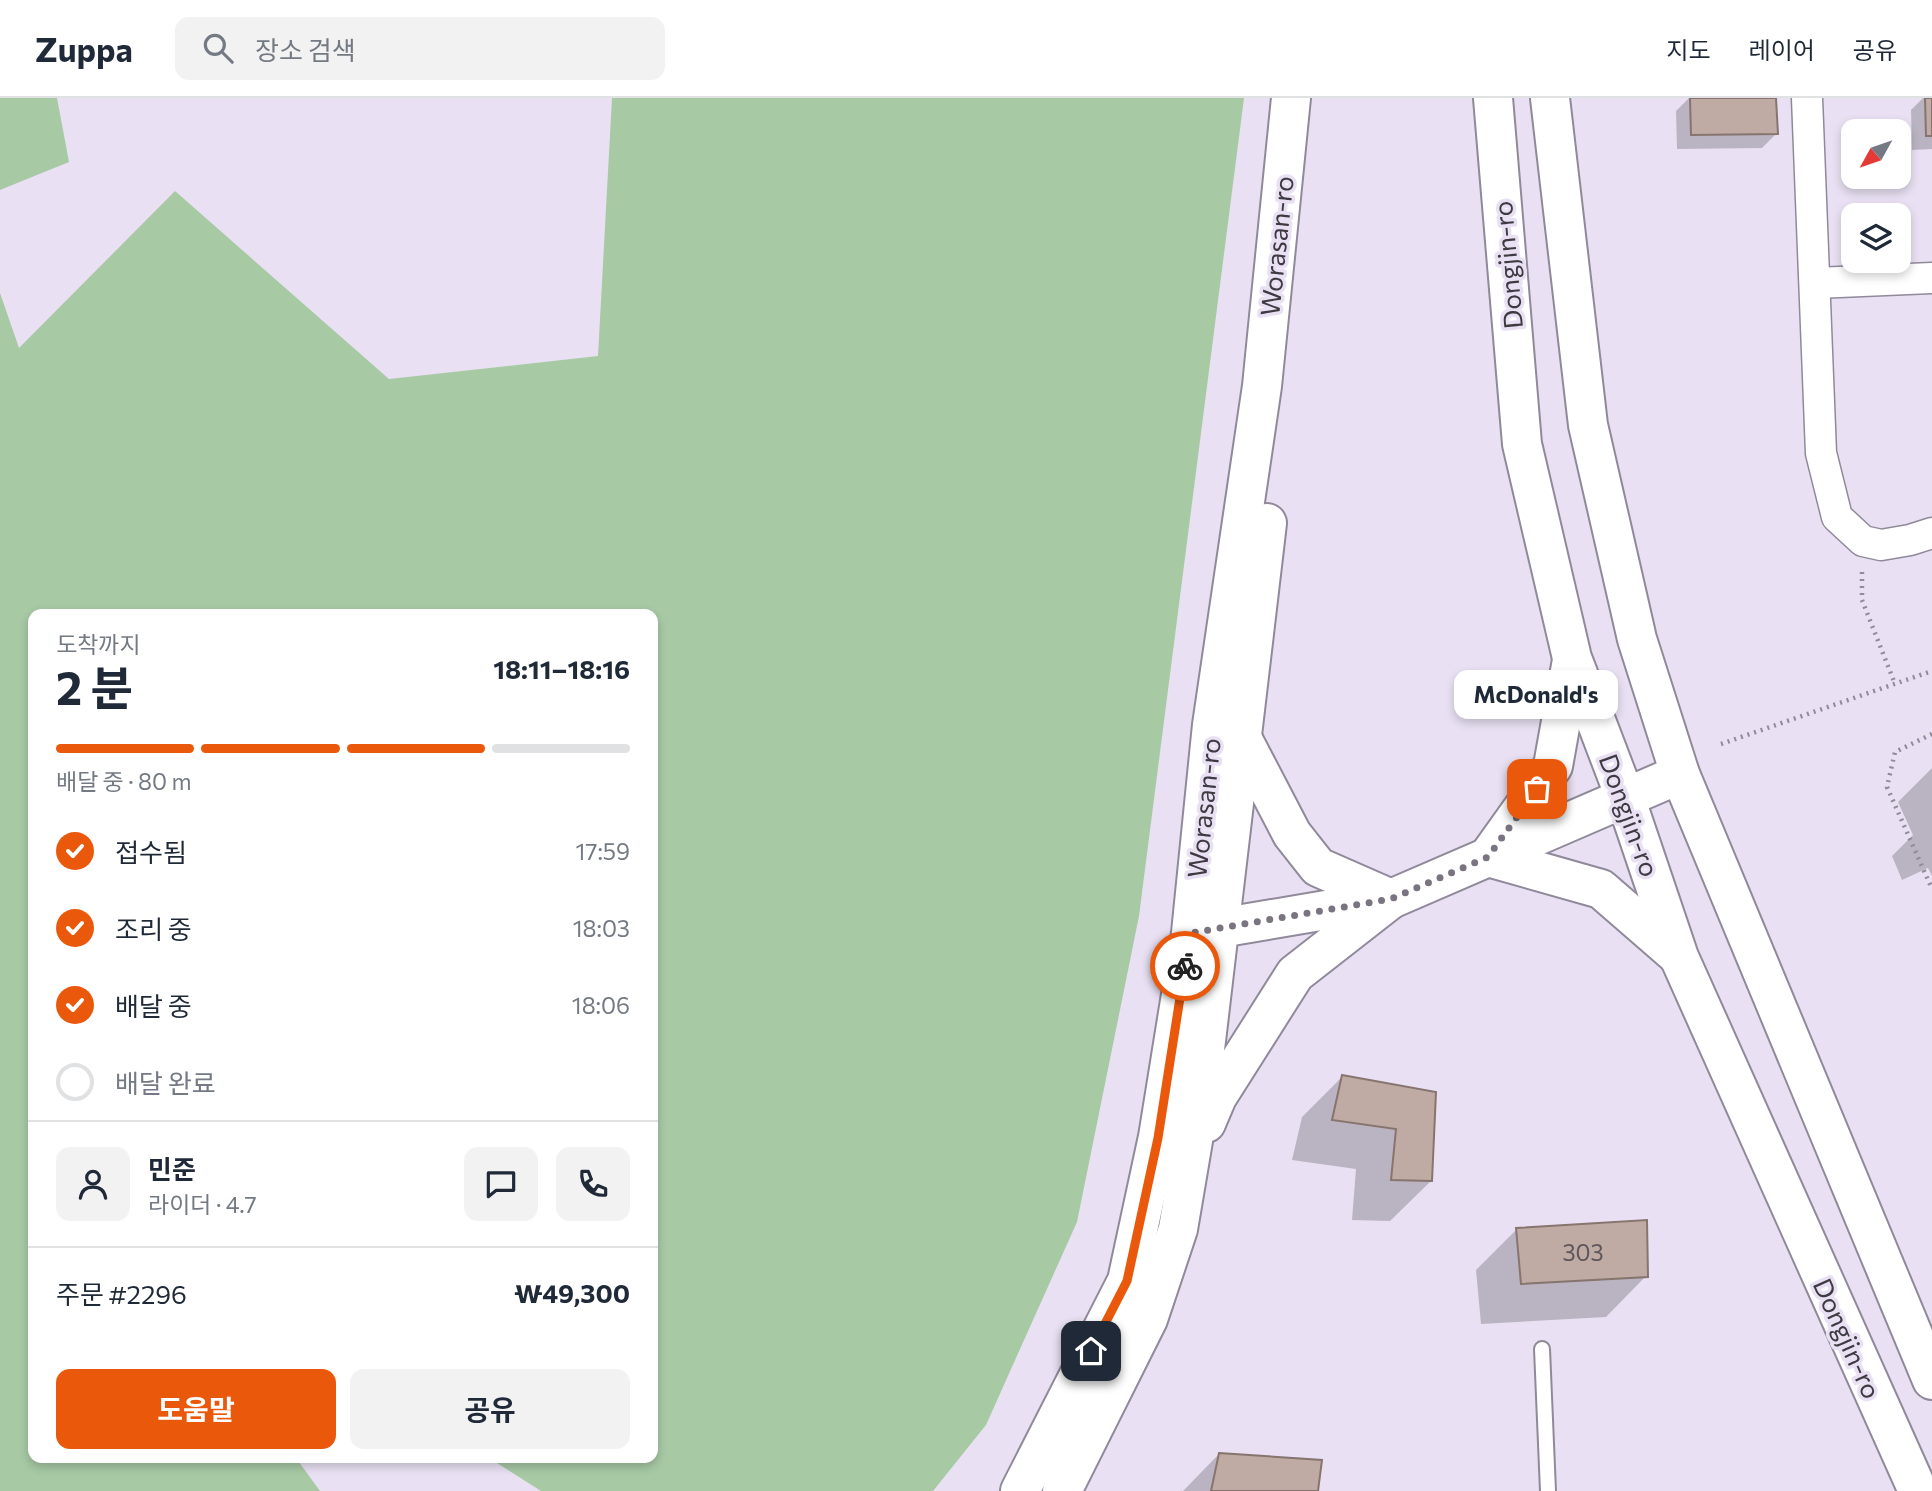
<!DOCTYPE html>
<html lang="ko">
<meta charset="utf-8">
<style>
body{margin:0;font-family:Commissioner,"Noto Sans KR",sans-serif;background:#f2f2f3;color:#1f2937;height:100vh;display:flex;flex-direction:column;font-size:26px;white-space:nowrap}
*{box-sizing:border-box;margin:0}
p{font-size:23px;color:#747a83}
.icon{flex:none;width:38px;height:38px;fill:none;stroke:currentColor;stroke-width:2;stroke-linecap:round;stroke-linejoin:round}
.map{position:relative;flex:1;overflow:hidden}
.drawer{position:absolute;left:28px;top:511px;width:630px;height:854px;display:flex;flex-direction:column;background:#fff;border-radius:14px;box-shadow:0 4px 10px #0003}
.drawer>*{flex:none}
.needle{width:46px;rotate:230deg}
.buttons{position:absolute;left:1841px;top:21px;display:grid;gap:14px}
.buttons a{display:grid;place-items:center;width:70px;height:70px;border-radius:14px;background:#fff;box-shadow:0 4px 10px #0003;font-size:35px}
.pin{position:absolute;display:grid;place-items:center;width:60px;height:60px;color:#fff;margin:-30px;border-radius:14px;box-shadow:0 4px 10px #0006}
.courier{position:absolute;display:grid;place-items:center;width:70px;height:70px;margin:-35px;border:5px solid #ea580c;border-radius:50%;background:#fff;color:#222;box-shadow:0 2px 9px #0007}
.bubble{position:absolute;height:49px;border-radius:14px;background:#fff;box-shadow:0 4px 10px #0003;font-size:23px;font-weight:700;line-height:49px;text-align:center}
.summary em{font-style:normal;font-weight:700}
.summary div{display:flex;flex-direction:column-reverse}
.summary{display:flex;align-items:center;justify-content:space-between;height:119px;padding:0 28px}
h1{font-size:46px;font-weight:700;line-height:52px}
.bar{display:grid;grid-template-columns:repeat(4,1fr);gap:10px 7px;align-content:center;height:84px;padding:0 28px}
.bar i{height:9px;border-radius:5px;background:#e0e1e3}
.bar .active{background:#ea580c}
.bar p{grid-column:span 4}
.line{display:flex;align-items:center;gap:18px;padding:0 28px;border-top:2px solid #e0e1e3}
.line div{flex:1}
.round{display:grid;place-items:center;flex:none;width:74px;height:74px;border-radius:14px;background:#f2f2f3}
ol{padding:0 28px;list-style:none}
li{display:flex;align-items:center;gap:21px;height:77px}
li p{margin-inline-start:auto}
li .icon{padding:7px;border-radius:50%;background:#ea580c;color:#fff;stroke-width:4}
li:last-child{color:#747a83}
li i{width:38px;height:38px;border:4px solid #e0e1e3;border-radius:50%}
.button{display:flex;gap:14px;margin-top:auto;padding:14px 28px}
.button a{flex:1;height:80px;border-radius:14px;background:#ea580c;color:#fff;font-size:28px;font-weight:700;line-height:80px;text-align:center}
.button a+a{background:#f2f2f3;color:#1f2937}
header{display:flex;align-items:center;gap:42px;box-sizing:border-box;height:98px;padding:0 35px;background:#fff;border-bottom:2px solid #e0e1e3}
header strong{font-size:33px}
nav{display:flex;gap:38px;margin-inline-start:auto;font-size:24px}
.search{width:490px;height:63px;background:#f2f2f3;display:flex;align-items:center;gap:18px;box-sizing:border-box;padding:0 24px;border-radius:14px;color:#747a83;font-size:26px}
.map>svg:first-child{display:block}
.green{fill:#a7c9a4}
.shadow{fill:#0003}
.building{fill:#bfaba4;stroke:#87746e;stroke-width:2}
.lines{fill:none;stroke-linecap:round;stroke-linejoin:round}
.lane-casing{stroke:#90899a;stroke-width:18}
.street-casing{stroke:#90899a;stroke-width:33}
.secondary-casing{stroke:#90899a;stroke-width:42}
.path{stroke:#918b98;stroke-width:4.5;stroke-dasharray:2 5;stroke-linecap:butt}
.lane{stroke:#fff;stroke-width:14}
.street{stroke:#fff;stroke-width:30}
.secondary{stroke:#fff;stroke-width:38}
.done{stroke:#7a7480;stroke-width:7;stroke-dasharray:0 12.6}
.route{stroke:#ea580c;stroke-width:9}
.labels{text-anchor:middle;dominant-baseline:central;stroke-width:7;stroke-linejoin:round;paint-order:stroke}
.number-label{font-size:23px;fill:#5e565a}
.street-label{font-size:26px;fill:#3e3a42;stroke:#e9e1f3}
</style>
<header>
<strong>Zuppa</strong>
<div class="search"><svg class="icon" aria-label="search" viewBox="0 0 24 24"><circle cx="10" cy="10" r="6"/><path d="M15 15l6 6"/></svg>장소 검색</div>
<nav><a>지도</a><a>레이어</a><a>공유</a></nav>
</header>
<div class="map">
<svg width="1932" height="1393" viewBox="0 0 1932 1393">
<rect width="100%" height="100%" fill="#e9e1f3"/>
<g class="green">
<polygon points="0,0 57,0 69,64 0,92"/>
<polygon points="612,0 1244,0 1139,818 1077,1124 986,1327 933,1393 541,1393 489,1360 653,1360 653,516 33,516 33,1360 296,1360 320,1393 0,1393 0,195 19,250 175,93 389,281 598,258"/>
</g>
<g class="shadow">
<polygon points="1689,0 1774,0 1776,36 1762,50 1677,51 1676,13"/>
<polygon points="1923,0 1932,0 1932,51 1912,52 1911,12"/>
<polygon points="1932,670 1932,778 1928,770 1902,782 1892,758 1913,737 1898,704"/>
<polygon points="1342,979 1434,995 1431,1083 1390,1123 1352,1122 1356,1071 1292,1062 1302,1019"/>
<polygon points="1517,1131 1646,1178 1606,1219 1481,1226 1476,1172"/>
<polygon points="1219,1356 1316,1393 1183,1393"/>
</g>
<g class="building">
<polygon points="1690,0 1776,0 1778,36 1691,37"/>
<polygon points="1925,0 1932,0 1932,38 1926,38"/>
<polygon points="1342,977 1436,994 1432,1083 1391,1082 1396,1031 1332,1022"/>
<polygon points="1647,1122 1648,1179 1521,1186 1516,1130"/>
<polygon points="1219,1355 1322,1362 1318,1393 1211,1393"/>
</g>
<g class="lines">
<g class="lane-casing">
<polyline id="lane" points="1542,1251 1548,1393"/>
</g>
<g class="street-casing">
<g id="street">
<polyline points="1807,0 1821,355 1837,419 1863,443 1881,447 1910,442 1932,435"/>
<polyline points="1816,185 1932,180"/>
</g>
</g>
<g class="secondary-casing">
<g id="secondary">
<polyline points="1493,0 1522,346 1572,560 1625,699 1679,859 1918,1393"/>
<polyline points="1550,0 1588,327 1637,541 1680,676 1932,1282"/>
<polyline points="1488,759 1553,668 1572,562"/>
<polyline points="1488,759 1601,791 1677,857"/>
<polyline points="1196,834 1391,801 1680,676"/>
<polyline points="1206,1025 1217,999 1295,876 1391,801 1318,769 1292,736 1242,640"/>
<polyline points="1020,1393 1127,1183 1158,1039 1191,835 1212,627 1262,288 1291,0"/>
<polyline points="1062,1393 1148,1221 1178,1131 1197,1019 1267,425"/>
</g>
</g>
<g class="path">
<polyline points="1862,474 1862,502 1895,586"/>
<polyline points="1932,636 1895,654 1887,689 1932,791"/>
<polyline points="1721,646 1932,573"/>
</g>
<use href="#lane" class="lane"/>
<use href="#street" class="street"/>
<use href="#secondary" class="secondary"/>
</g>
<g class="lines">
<polyline class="done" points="1185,868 1191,835 1391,801 1488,759 1537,691"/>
<polyline class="route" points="1091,1253 1127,1183 1158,1040 1185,868"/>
</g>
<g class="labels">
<g class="number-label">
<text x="1583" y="1154">303</text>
</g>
<g class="street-label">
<text transform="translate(1276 148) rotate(-84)">Worasan-ro</text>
<text transform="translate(1507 167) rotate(-95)">Dongjin-ro</text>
<text transform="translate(1203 710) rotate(-84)">Worasan-ro</text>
<text transform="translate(1630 717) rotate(70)">Dongjin-ro</text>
<text transform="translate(1848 1240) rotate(66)">Dongjin-ro</text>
</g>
</g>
</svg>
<div class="buttons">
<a><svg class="needle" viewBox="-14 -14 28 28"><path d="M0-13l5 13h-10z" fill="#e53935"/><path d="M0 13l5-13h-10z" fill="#747a83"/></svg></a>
<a><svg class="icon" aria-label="layers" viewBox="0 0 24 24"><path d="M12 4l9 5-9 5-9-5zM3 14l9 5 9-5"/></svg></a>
</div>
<div class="pin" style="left:1537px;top:691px;background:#ea580c"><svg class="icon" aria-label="bag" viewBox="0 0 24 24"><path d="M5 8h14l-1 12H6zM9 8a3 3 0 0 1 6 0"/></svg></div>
<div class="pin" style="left:1091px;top:1253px;background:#1f2937"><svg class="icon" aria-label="home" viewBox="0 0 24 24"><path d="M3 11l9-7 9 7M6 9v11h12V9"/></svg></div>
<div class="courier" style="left:1185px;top:868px"><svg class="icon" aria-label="bike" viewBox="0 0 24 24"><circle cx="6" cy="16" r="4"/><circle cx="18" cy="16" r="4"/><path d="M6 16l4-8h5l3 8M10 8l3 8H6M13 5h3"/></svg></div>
<div class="bubble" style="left:1454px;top:572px;width:164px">McDonald's</div>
<section class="drawer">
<div class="summary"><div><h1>2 분</h1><p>도착까지</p></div><em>18:11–18:16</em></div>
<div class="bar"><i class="active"></i><i class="active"></i><i class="active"></i><i></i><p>배달 중 · 80 m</p></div>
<ol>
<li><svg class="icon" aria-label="check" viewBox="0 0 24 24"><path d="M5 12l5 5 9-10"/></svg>접수됨<p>17:59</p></li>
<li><svg class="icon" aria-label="check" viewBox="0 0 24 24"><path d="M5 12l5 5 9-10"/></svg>조리 중<p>18:03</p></li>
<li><svg class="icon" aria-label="check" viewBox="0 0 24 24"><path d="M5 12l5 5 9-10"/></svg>배달 중<p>18:06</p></li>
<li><i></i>배달 완료</li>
</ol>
<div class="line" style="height:126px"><a class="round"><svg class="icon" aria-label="person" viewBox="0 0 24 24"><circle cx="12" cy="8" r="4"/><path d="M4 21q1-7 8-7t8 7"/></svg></a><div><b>민준</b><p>라이더 · 4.7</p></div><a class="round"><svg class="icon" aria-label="chat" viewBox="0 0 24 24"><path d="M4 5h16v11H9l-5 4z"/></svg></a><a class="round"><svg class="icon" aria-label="phone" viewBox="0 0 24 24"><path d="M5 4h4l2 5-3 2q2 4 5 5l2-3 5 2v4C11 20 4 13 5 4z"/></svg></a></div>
<div class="line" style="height:91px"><div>주문 #2296</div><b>₩49,300</b></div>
<div class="button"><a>도움말</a><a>공유</a></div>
</section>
</div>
